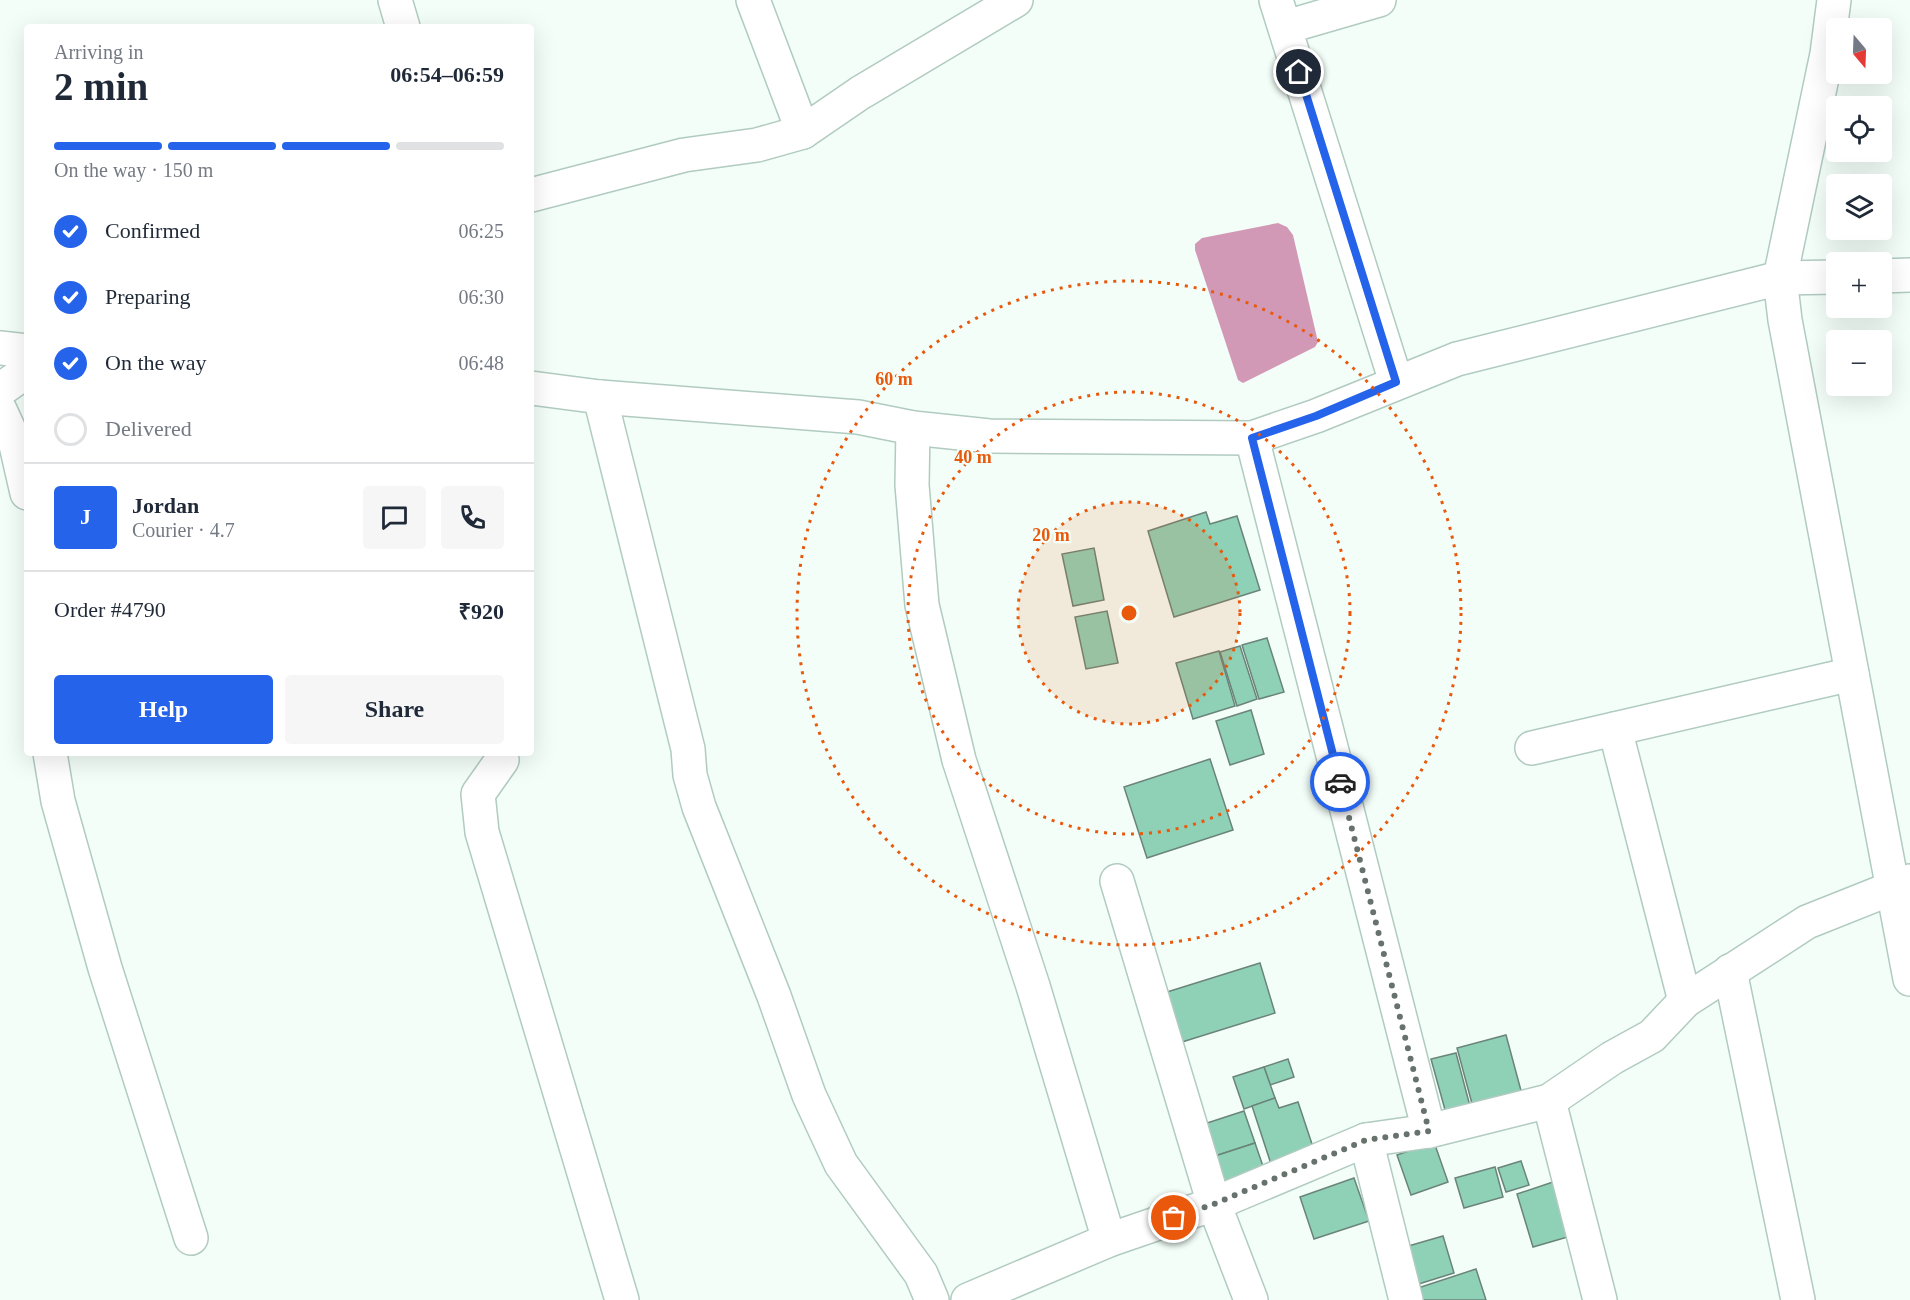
<!DOCTYPE html>
<meta charset="utf-8">
<style>
body{margin:0;font-family:Georgia,serif;background:#f6f6f7;color:#1f2937;height:100vh;display:flex;flex-direction:column;font-size:22px;white-space:nowrap}
*{box-sizing:border-box;margin:0}
p{font-size:20px;color:#747a83}
.icon{flex:none;width:33px;height:33px;fill:none;stroke:currentColor;stroke-width:2;stroke-linecap:round;stroke-linejoin:round}
.map{position:relative;flex:1;overflow:hidden}
.details{position:absolute;left:24px;top:24px;width:510px;height:732px;display:flex;flex-direction:column;background:#fff;border-radius:6px;box-shadow:0 6px 24px #0002}
.details>*{flex:none}
.needle{width:39px;rotate:161deg}
.controls{position:absolute;left:1826px;top:18px;display:grid;gap:12px}
.controls a{display:grid;place-items:center;width:66px;height:66px;border-radius:6px;background:#fff;box-shadow:0 6px 24px #0002;font-size:30px}
.pin{position:absolute;display:grid;place-items:center;width:51px;height:51px;color:#fff;margin:-26px;border:3px solid #fff;border-radius:50%;box-shadow:0 2px 6px #0007}
.courier{position:absolute;display:grid;place-items:center;width:60px;height:60px;margin:-30px;border:4px solid #2563eb;border-radius:50%;background:#fff;color:#222;box-shadow:0 2px 8px #0007}
.head em{font-style:normal;font-weight:800}
.head div{display:flex;flex-direction:column-reverse}
.head{display:flex;align-items:center;justify-content:space-between;height:102px;padding:0 30px}
h1{font-size:39px;font-weight:800;line-height:45px}
.bar{display:grid;grid-template-columns:repeat(4,1fr);gap:9px 6px;align-content:center;height:72px;padding:0 30px}
.bar i{height:8px;border-radius:4px;background:#e0e1e3}
.bar .on{background:#2563eb}
.bar p{grid-column:span 4}
.line{display:flex;align-items:center;gap:15px;padding:0 30px;border-top:2px solid #e0e1e3}
.line div{flex:1}
.round{display:grid;place-items:center;flex:none;width:63px;height:63px;border-radius:6px;background:#f6f6f7}
ol{padding:0 30px;list-style:none}
li{display:flex;align-items:center;gap:18px;height:66px}
li p{margin-inline-start:auto}
li .icon{padding:6px;border-radius:50%;background:#2563eb;color:#fff;stroke-width:4}
li:last-child{color:#747a83}
li i{width:33px;height:33px;border:3px solid #e0e1e3;border-radius:50%}
.cta{display:flex;gap:12px;margin-top:auto;padding:12px 30px}
.cta a{flex:1;height:69px;border-radius:6px;background:#2563eb;color:#fff;font-size:24px;font-weight:800;line-height:69px;text-align:center}
.cta a+a{background:#f6f6f7;color:#1f2937}
.map>svg:first-child{display:block}
.water{fill:#d299b6}
.building{fill:#8ed1b7;stroke:#6b847a;stroke-width:1.5}
.lines{fill:none;stroke-linecap:round;stroke-linejoin:round}
.minor-casing{stroke:#b1cbc0;stroke-width:36}
.minor{stroke:#fff;stroke-width:33}
.done{stroke:#67726d;stroke-width:6;stroke-dasharray:0 10.8}
.route{stroke:#2563eb;stroke-width:8}
.ring{fill:none;stroke:#e8590c;stroke-width:3;stroke-dasharray:3 6}
.centre{fill:#e8590c;stroke:#f3fef9;stroke-width:3}
.ring-label{font-size:18px;text-anchor:middle;font-weight:bold;fill:#e8590c;stroke:#f3fef9;stroke-width:4.5;stroke-linejoin:round;paint-order:stroke}
</style>
<div class="map">
<svg width="1910" height="1300" viewBox="0 0 1910 1300">
<rect width="100%" height="100%" fill="#f3fef9"/>
<polygon class="water" points="1278,223 1287,227 1293,235 1318,342 1315,347 1243,383 1238,380 1195,250 1195,244 1202,238"/>
<g class="building">
<polygon points="1206,512 1210,524 1237,516 1260,590 1174,617 1148,531"/>
<polygon points="1094,548 1104,600 1073,606 1062,554"/>
<polygon points="1107,611 1118,663 1086,669 1075,617"/>
<polygon points="1267,638 1284,692 1259,699 1242,645"/>
<polygon points="1240,646 1257,699 1237,706 1220,652"/>
<polygon points="1219,651 1235,706 1193,719 1176,663"/>
<polygon points="1251,710 1264,754 1230,765 1216,721"/>
<polygon points="1210,759 1233,830 1147,858 1124,787"/>
<polygon points="1260,963 1275,1013 1182,1042 1167,992"/>
<polygon points="1506,1035 1523,1098 1474,1111 1457,1048"/>
<polygon points="1456,1053 1471,1110 1447,1117 1431,1059"/>
<polygon points="1288,1059 1294,1077 1270,1085 1264,1067"/>
<polygon points="1264,1067 1275,1098 1244,1109 1233,1077"/>
<polygon points="1275,1098 1279,1108 1298,1102 1315,1153 1272,1167 1252,1106"/>
<polygon points="1244,1111 1255,1143 1212,1157 1201,1125"/>
<polygon points="1434,1142 1448,1182 1411,1195 1397,1155"/>
<polygon points="1255,1143 1266,1175 1223,1189 1212,1157"/>
<polygon points="1521,1161 1529,1185 1506,1192 1498,1168"/>
<polygon points="1495,1167 1503,1197 1464,1208 1455,1178"/>
<polygon points="1354,1178 1369,1221 1314,1239 1300,1197"/>
<polygon points="1553,1182 1571,1236 1533,1247 1517,1194"/>
<polygon points="1443,1236 1454,1273 1409,1287 1398,1249"/>
<polygon points="1476,1269 1486,1300 1421,1300 1418,1288"/>
</g>
<g class="lines">
<g class="minor-casing">
<g id="minor">
<polyline points="395,0 403,27"/>
<polyline points="753,0 803,132"/>
<polyline points="1276,0 1396,382"/>
<polyline points="1834,0 1827,54 1780,278 1785,320 1910,979"/>
<polyline points="1286,27 1379,0"/>
<polyline points="531,195 684,155 757,145 803,132 860,93 1016,0"/>
<polyline points="1881,276 1910,275"/>
<polyline points="0,348 27,351"/>
<polyline points="531,388 600,397 858,417 913,428 989,436 1252,438 1316,416 1457,359 1780,278 1836,277"/>
<polyline points="0,390 27,371"/>
<polyline points="600,397 688,749 690,775 699,807 774,996 809,1095 841,1164 921,1274 932,1300"/>
<polyline points="0,410 16,445 27,493"/>
<polyline points="913,428 912,485 922,605 959,760 1033,986 1109,1240"/>
<polyline points="1252,438 1429,1131"/>
<polyline points="1615,729 1685,1001"/>
<polyline points="1532,748 1852,674"/>
<polyline points="50,753 58,801 105,968 191,1238"/>
<polyline points="501,753 502,760 478,794 482,832 622,1300"/>
<polyline points="1117,881 1214,1204 1251,1300"/>
<polyline points="1730,971 1798,1300"/>
<polyline points="1549,1101 1600,1300"/>
<polyline points="1366,1140 1406,1300"/>
<polyline points="968,1300 1109,1240 1214,1204 1366,1140 1429,1131 1549,1101 1612,1058 1652,1036 1685,1001 1807,922 1910,881"/>
</g>
</g>
<use href="#minor" class="minor"/>
</g>
<g class="lines">
<polyline class="done" points="1174,1218 1214,1204 1366,1140 1429,1131 1340,782"/>
<polyline class="route" points="1299,72 1396,382 1316,416 1252,438 1340,782"/>
</g>
<circle cx="1129" cy="613" r="111" fill="#e8590c" fill-opacity=".12"/>
<g class="ring">
<circle cx="1129" cy="613" r="111"/>
<circle cx="1129" cy="613" r="221"/>
<circle cx="1129" cy="613" r="332"/>
</g>
<circle cx="1129" cy="613" r="9" class="centre"/>
<g class="ring-label">
<text x="894" y="385">60 m</text>
<text x="973" y="463">40 m</text>
<text x="1051" y="541">20 m</text>
</g>
</svg>
<div class="controls">
<a><svg class="needle" viewBox="-14 -14 28 28"><path d="M0-13l5 13h-10z" fill="#e53935"/><path d="M0 13l5-13h-10z" fill="#747a83"/></svg></a>
<a><svg class="icon" aria-label="locate" viewBox="0 0 24 24"><circle cx="12" cy="12" r="6"/><path d="M12 2v4M12 18v4M2 12h4M18 12h4"/></svg></a>
<a><svg class="icon" aria-label="layers" viewBox="0 0 24 24"><path d="M12 4l9 5-9 5-9-5zM3 14l9 5 9-5"/></svg></a>
<a>+</a>
<a>−</a>
</div>
<div class="pin" style="left:1174px;top:1218px;background:#ea580c"><svg class="icon" aria-label="bag" viewBox="0 0 24 24"><path d="M5 8h14l-1 12H6zM9 8a3 3 0 0 1 6 0"/></svg></div>
<div class="pin" style="left:1299px;top:72px;background:#1f2937"><svg class="icon" aria-label="home" viewBox="0 0 24 24"><path d="M3 11l9-7 9 7M6 9v11h12V9"/></svg></div>
<div class="courier" style="left:1340px;top:782px"><svg class="icon" aria-label="car" viewBox="0 0 24 24"><path d="M5 17H2v-5l4-1 3-4h7l3 4 3 1v5h-3M9 17h6M6 11h13"/><circle cx="7" cy="17" r="2"/><circle cx="17" cy="17" r="2"/></svg></div>
<section class="details">
<div class="head"><div><h1>2 min</h1><p>Arriving in</p></div><em>06:54–06:59</em></div>
<div class="bar"><i class="on"></i><i class="on"></i><i class="on"></i><i></i><p>On the way · 150 m</p></div>
<ol>
<li><svg class="icon" aria-label="check" viewBox="0 0 24 24"><path d="M5 12l5 5 9-10"/></svg>Confirmed<p>06:25</p></li>
<li><svg class="icon" aria-label="check" viewBox="0 0 24 24"><path d="M5 12l5 5 9-10"/></svg>Preparing<p>06:30</p></li>
<li><svg class="icon" aria-label="check" viewBox="0 0 24 24"><path d="M5 12l5 5 9-10"/></svg>On the way<p>06:48</p></li>
<li><i></i>Delivered</li>
</ol>
<div class="line" style="height:108px"><b class="round" style="background:#2563eb;color:#fff">J</b><div><b>Jordan</b><p>Courier · 4.7</p></div><a class="round"><svg class="icon" aria-label="chat" viewBox="0 0 24 24"><path d="M4 5h16v11H9l-5 4z"/></svg></a><a class="round"><svg class="icon" aria-label="phone" viewBox="0 0 24 24"><path d="M5 4h4l2 5-3 2q2 4 5 5l2-3 5 2v4C11 20 4 13 5 4z"/></svg></a></div>
<div class="line" style="height:78px"><div>Order #4790</div><b>₹920</b></div>
<div class="cta"><a>Help</a><a>Share</a></div>
</section>
</div>
